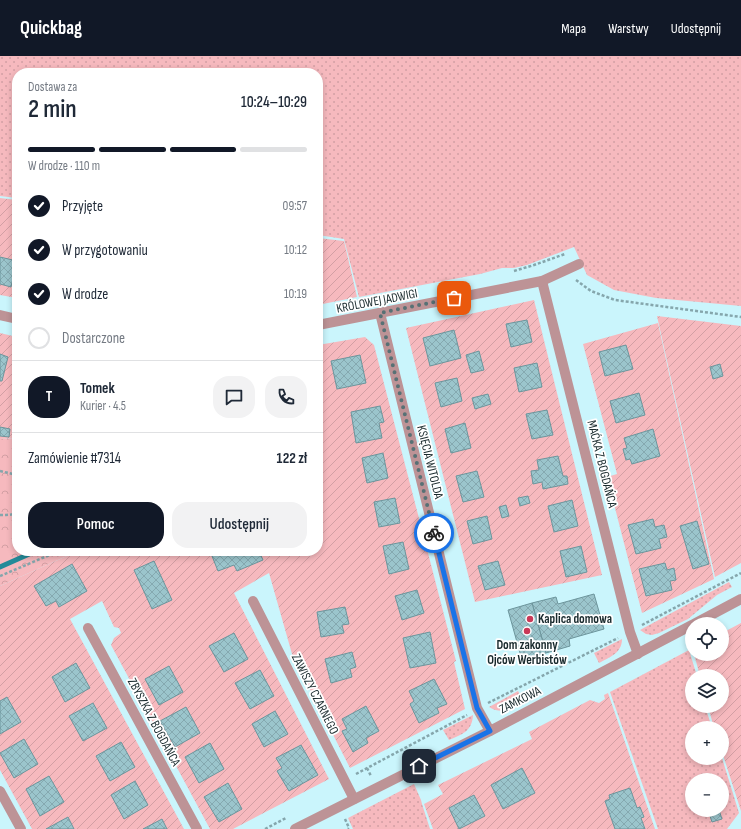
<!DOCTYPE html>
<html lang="pl">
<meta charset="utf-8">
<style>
body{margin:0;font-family:"Sofia Sans Condensed",sans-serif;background:#f2f2f3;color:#1f2937;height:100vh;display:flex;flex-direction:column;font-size:15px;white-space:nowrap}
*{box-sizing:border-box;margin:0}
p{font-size:13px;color:#747a83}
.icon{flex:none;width:22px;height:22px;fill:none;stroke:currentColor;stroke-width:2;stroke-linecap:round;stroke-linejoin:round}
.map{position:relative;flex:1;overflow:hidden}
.panel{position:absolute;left:12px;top:12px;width:311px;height:488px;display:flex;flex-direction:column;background:#fff;border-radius:16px;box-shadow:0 2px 6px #0003}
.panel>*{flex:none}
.fabs{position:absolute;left:685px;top:561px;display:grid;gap:8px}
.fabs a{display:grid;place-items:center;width:44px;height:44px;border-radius:50%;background:#fff;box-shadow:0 2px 6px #0003;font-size:20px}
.pin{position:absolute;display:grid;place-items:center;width:34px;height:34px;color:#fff;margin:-17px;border-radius:8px;box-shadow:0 2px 6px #0006}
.courier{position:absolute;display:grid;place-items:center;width:40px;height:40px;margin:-20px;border:3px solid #1a73e8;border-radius:50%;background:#fff;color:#222;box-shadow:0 1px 5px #0007}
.head em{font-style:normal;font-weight:600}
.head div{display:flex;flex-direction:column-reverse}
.head{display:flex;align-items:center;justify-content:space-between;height:68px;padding:0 16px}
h1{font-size:26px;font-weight:600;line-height:30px}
.bar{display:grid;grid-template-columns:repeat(4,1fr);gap:6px 4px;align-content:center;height:48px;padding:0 16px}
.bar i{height:5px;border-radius:3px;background:#e0e1e3}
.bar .on{background:#111827}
.bar p{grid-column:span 4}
.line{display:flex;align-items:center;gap:10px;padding:0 16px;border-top:1px solid #e0e1e3}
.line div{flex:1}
.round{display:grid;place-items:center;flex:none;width:42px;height:42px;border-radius:16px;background:#f2f2f3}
ol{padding:0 16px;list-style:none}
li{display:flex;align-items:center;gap:12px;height:44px}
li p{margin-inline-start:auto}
li .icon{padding:4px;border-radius:50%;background:#111827;color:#fff;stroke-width:4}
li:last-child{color:#747a83}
li i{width:22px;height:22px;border:2px solid #e0e1e3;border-radius:50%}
.action{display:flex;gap:8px;margin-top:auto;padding:8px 16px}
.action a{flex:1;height:46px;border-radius:16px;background:#111827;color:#fff;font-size:16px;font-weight:600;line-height:46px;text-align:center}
.action a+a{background:#f2f2f3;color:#1f2937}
header{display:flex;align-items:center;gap:24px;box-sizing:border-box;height:56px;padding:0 20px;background:#111827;color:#fff}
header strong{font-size:19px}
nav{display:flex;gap:22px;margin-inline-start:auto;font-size:14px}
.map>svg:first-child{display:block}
.grass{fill:url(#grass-dots);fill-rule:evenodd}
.forest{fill:url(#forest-crowns)}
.garden{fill:url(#garden-furrows)}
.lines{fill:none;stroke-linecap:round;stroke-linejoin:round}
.stream{stroke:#248b99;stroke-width:5}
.building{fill:url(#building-cross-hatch);stroke:#6c959c}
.path{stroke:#85a6ac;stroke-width:2.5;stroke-dasharray:3 2;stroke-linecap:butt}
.minor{stroke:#bd9396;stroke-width:10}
.done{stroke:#577175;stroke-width:4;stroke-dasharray:0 7.2}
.route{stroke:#1a73e8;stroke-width:5}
.poi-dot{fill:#c93958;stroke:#fff;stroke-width:1.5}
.labels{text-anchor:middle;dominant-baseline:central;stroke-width:3.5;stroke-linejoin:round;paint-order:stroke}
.street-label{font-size:13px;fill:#192a2d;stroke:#fff}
.poi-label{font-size:13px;font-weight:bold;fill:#192a2d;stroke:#fff;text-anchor:start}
</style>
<header>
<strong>Quickbag</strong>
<nav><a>Mapa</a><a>Warstwy</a><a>Udostępnij</a></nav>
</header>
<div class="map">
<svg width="741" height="773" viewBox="0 0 741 773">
<defs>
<pattern id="grass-dots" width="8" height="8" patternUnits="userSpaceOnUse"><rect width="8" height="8" fill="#f6b9be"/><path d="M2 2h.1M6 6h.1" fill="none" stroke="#d29fa4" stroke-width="1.8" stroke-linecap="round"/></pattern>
<pattern id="forest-crowns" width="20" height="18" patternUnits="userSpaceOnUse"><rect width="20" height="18" fill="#f6b9be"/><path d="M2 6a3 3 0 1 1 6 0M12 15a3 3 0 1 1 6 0" fill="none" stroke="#d29fa4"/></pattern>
<pattern id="garden-furrows" width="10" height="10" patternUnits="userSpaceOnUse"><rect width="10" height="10" fill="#f6b9be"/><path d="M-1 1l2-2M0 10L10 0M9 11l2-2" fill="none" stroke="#d29fa4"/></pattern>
<pattern id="building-cross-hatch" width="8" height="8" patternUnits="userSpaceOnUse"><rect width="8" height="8" fill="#9bc5cc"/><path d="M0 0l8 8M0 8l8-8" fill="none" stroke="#85a9b0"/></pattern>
</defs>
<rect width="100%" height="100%" fill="#caf5fc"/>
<g class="grass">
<polygon points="0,0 741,0 741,250 656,242 614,234 587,219 574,191 527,209 514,212 502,212 480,218 359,241 344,183 318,179 318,17 17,17 17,142 0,140"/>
<polygon points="729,526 732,531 717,539 688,563 659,577 652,579 646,578 640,574"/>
<path d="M622 583C622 597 610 601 599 607L594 597Z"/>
<path d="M689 594 697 620H692V650H705L712 672H692V702H722L739 757 727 773H658L610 636ZM692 724H722V754H692Z"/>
<path d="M518 635 524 646C512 653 502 659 489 651Z"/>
<path d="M473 659C472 676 462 678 449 684L443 674Z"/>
<polygon points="414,728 421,744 422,748 430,773 353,773 348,762"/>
</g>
<polygon class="forest" points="17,382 17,495 78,495 0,530 0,383"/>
<g class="garden">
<polygon points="0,142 17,144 17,242 0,239"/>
<polygon points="318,182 344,185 357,241 318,249"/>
<polygon points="534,244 602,519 475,546 406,272"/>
<polygon points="657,260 741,270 741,507 715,521"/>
<polygon points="658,267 714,523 642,557 607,421 617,418 583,288"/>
<polygon points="0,277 17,281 17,382 0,383"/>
<polygon points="365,281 374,289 456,605 454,606 465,653 350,712 292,598 269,517 234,537 329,723 233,773 210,773 111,589 114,582 121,577 119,572 114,571 102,545 70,563 184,773 32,773 0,714 0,530 78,495 318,495 318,289"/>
<polygon points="741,567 741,755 722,696 722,672 714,672 708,650 722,650 722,620 700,620 694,598 722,598 722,577"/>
<polygon points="608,637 655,773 433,773 424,748 443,738 438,729 532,683 529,676 590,644 599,647 605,643 604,639"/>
</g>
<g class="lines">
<polyline class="stream" points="0,511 36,495"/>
</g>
<g class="building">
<polygon points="0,201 17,205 11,231 0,228"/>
<polygon points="527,264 532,286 511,291 506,268"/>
<polygon points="454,274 461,302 430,310 423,282"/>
<polygon points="626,289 633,313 605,320 599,296"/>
<polygon points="479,295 484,314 471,317 466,299"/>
<polygon points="0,298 8,301 2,325 0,325"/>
<polygon points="360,299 366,327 337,333 331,305"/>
<polygon points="537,307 542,331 519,336 514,312"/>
<polygon points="720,308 723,320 713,323 710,311"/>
<polygon points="457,322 462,345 441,351 435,327"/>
<polygon points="639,337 645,359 616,367 610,345"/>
<polygon points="488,338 491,348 475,353 472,342"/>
<polygon points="380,350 384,366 379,367 382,382 356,387 351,356"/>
<polygon points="547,354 553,379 532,383 526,358"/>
<polygon points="465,367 471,392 451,397 445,373"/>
<polygon points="0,371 10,373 9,381 0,380"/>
<polygon points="653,373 660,400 632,408 630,403 626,404 623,393 627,392 624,382"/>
<polygon points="383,397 388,422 367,427 362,402"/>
<polygon points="558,400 563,420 567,420 568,428 543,433 542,426 533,428 531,415 539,414 537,404"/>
<polygon points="477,415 484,441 463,446 456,420"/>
<polygon points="528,440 530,447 520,450 518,442"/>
<polygon points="395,442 400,467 379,471 374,446"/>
<polygon points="572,444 578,470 554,476 548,450"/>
<polygon points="506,449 509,460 502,462 499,451"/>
<polygon points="487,460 492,483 473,488 467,465"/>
<polygon points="653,463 655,471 664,469 667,481 659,483 661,492 636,498 628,469"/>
<polygon points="697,465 709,508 693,513 680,470"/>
<polygon points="403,486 409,513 389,518 383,490"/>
<polygon points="581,490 587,516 566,521 560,495"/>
<polygon points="210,495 259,495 263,504 237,515 234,509 218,515"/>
<polygon points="154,505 172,544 152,553 134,514"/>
<polygon points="498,505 505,529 485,534 478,510"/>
<polygon points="665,507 667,514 674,512 676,524 670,525 672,534 646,540 639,513"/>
<polygon points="72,508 87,535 59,551 56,545 46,550 34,530"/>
<polygon points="417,534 424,557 402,564 395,540"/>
<polygon points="594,538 604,573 569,583 570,590 546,597 532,547 556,541 558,548"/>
<polygon points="532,547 546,597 522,604 508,554"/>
<polygon points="345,551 349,568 342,569 344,577 321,581 317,556"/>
<polygon points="430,576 436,607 410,612 403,582"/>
<polygon points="234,577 248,603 224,616 209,590"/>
<polygon points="352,596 356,611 350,613 352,621 331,627 325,603"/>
<polygon points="76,607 90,632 65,646 52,621"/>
<polygon points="169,610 183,636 159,649 145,623"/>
<polygon points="260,614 274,640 250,653 235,627"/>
<polygon points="434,623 447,648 437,652 439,657 419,667 410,648 414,645 409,635"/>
<polygon points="7,641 21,666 0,678 0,645"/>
<polygon points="93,647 107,672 83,685 69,660"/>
<polygon points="366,650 379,675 366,682 368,687 353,696 342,675 347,673 342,663"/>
<polygon points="186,651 200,677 175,691 160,665"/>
<polygon points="275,655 288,678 264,691 252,668"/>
<polygon points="24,683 38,708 14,722 0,697"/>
<polygon points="121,686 135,711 110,725 96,700"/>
<polygon points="210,687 224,713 199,727 185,701"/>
<polygon points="301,689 318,719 289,735 277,715 282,712 276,702"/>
<polygon points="522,712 535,737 503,753 491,729"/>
<polygon points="49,720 64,746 40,760 26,733"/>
<polygon points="135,725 148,749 124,763 111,739"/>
<polygon points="228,727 242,753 219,766 204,741"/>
<polygon points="630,732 637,752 640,751 644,761 641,762 645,773 615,773 605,745 610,743 609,739"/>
<polygon points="474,739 485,760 459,773 449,752"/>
<polygon points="708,754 719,754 722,763 712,766"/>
<polygon points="68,761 74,773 46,773"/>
<polygon points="162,763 167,773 143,773"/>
</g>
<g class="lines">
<g class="path">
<polyline points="514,215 534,209 565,198"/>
<polyline points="576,224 591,235 615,244 741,261"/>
<polyline points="0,415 13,418 17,421"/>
<polyline points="0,459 6,459 17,458"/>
<polyline points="0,520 59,495"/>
<polyline points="642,569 741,517"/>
<polyline points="488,647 618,582"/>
<polyline points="367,712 371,720"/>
<polyline points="356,718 467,659"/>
<polyline points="345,763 349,772 348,773"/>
<polyline points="265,773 286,762"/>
</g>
<g class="minor">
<polyline points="542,225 630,576 638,598"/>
<polyline points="380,257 477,652 490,675"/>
<polyline points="0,259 17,263"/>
<polyline points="318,269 542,225 579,208"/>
<polyline points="253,545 354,743"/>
<polyline points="694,568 741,543"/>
<polyline points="88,572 197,773"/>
<polyline points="0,735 21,773"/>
<polyline points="295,773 490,675 692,569"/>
</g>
</g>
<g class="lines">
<polyline class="done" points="434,477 380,257 454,242"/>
<polyline class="route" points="419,710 490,675 477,652 434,477"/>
</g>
<g class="poi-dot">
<circle cx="530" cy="563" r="4"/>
<circle cx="527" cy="575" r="4"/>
</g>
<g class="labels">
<g class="street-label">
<text transform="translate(377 245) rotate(-11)">KRÓLOWEJ JADWIGI</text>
<text transform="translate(430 406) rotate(76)">KSIĘCIA WITOLDA</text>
<text transform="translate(602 408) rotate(76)">MAĆKA Z BOGDAŃCA</text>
<text transform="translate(315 638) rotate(63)">ZAWISZY CZARNEGO</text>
<text transform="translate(520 644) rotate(-27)">ZAMKOWA</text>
<text transform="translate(154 666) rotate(62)">ZBYSZKA Z BOGDAŃCA</text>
</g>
<g class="poi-label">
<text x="538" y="563">Kaplica domowa</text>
<text x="527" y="589" text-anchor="middle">Dom zakonny<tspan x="527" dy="15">Ojców Werbistów</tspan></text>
</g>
</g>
</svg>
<div class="fabs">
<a><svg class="icon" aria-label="locate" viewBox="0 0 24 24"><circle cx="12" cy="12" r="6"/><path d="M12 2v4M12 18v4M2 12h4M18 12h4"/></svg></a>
<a><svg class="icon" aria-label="layers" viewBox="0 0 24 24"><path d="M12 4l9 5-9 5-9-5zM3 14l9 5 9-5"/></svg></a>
<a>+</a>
<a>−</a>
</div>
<div class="pin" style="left:454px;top:242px;background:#ea580c"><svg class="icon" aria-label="bag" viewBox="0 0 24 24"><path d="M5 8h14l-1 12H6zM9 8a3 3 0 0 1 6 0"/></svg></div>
<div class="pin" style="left:419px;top:710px;background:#1f2937"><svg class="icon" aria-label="home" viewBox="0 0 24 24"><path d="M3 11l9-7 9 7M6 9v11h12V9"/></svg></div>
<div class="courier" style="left:434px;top:477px"><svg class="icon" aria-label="bike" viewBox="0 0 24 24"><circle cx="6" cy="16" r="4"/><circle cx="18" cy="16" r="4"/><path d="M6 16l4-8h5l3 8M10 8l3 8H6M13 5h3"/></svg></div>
<section class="panel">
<div class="head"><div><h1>2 min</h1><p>Dostawa za</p></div><em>10:24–10:29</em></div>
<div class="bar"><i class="on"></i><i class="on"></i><i class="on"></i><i></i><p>W drodze · 110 m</p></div>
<ol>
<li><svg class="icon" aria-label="check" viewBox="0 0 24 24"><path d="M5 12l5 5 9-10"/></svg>Przyjęte<p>09:57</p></li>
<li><svg class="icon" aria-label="check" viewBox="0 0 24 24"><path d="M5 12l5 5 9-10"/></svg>W przygotowaniu<p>10:12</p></li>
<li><svg class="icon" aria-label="check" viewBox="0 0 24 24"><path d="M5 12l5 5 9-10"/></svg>W drodze<p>10:19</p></li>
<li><i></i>Dostarczone</li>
</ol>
<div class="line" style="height:72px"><b class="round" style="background:#111827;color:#fff">T</b><div><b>Tomek</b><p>Kurier · 4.5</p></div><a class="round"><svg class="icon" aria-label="chat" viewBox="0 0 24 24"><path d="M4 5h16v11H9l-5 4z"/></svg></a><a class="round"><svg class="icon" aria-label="phone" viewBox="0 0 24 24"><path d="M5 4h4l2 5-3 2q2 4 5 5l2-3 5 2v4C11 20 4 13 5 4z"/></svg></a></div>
<div class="line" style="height:52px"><div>Zamówienie #7314</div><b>122 zł</b></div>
<div class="action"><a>Pomoc</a><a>Udostępnij</a></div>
</section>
</div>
